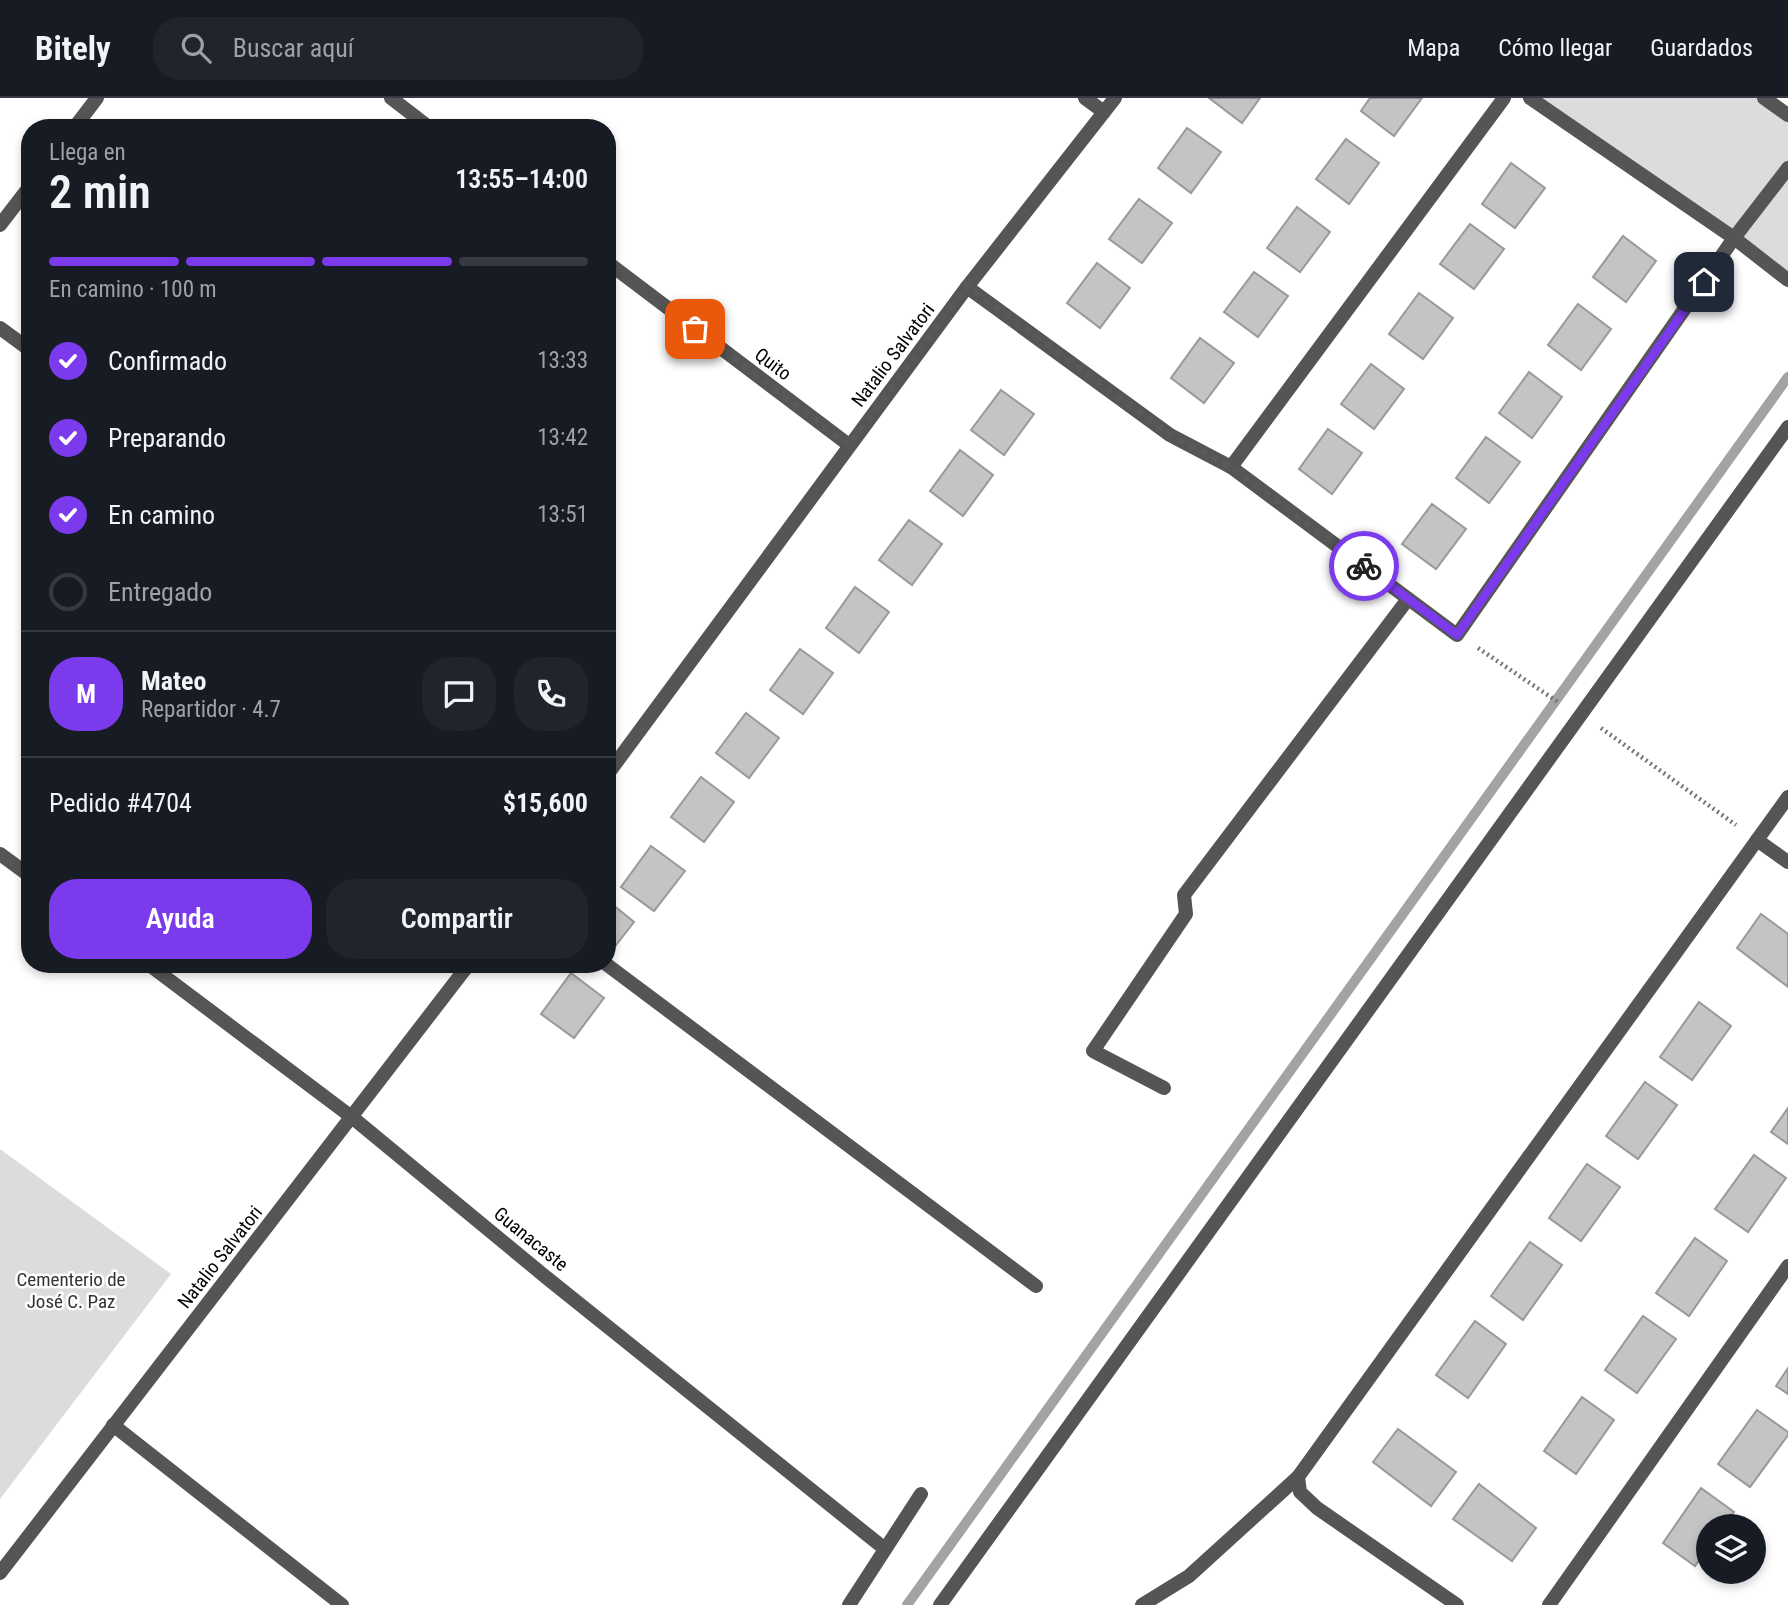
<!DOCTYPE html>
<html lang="es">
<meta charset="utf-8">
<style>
body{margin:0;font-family:"Roboto Condensed",sans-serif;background:#20242c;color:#f1f3f6;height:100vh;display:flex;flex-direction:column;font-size:26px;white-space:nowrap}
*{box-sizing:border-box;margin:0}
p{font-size:23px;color:#9ea1a6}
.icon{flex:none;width:38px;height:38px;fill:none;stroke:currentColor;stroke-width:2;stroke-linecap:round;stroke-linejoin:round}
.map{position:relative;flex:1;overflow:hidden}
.side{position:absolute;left:21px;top:21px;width:595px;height:854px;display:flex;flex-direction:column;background:#171b24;border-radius:28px;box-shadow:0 4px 10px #0003}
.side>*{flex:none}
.controls{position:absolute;left:1696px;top:1416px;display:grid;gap:14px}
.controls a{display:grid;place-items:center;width:70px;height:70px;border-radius:50%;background:#171b24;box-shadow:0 4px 10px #0003;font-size:35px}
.pin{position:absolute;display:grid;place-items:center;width:60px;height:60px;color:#fff;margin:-30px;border-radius:14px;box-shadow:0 4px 10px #0006}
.courier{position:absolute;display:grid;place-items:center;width:70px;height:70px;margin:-35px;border:5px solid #7c3aed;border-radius:50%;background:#fff;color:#222;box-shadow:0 2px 9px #0007}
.headline em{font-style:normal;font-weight:600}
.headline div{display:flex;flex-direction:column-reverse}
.headline{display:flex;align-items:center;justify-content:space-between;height:119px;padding:0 28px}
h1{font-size:46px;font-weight:600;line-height:52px}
.bar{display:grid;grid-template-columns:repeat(4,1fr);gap:10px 7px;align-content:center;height:84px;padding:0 28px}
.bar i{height:9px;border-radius:5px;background:#363941}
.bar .current{background:#7c3aed}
.bar p{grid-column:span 4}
.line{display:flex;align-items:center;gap:18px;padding:0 28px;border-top:2px solid #363941}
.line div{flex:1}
.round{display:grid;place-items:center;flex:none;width:74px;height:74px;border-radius:28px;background:#20242c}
ol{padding:0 28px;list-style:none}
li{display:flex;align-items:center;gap:21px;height:77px}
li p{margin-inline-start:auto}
li .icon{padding:7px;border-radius:50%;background:#7c3aed;color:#fff;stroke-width:4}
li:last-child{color:#9ea1a6}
li i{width:38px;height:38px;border:4px solid #363941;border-radius:50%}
.action{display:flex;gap:14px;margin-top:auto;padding:14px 28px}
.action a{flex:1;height:80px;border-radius:28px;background:#7c3aed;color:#fff;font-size:28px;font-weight:600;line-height:80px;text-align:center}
.action a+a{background:#20242c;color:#f1f3f6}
header{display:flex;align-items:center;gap:42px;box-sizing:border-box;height:98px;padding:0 35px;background:#171b24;border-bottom:2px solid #363941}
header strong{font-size:33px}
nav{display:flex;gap:38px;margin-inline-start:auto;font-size:24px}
.search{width:490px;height:63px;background:#20242c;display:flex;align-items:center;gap:18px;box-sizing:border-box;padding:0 24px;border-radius:28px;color:#9ea1a6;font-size:26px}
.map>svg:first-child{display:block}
.green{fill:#dcdcdc}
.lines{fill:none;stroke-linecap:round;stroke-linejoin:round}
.stream{stroke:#a3a3a3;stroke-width:10}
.building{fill:#c4c4c4;stroke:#999;stroke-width:2}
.path{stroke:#777;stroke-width:4.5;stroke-dasharray:2 3.5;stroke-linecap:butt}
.lane{stroke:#555;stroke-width:14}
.street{stroke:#555;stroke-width:14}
.done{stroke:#595959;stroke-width:7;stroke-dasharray:0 12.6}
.route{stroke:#7c3aed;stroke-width:9}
.labels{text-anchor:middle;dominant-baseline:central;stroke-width:5;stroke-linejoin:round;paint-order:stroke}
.street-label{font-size:19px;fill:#000;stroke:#fff}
.park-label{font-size:19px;fill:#333;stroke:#fff}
</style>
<header>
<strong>Bitely</strong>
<div class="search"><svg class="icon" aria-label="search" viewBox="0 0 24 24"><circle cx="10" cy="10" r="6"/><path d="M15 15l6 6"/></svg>Buscar aquí</div>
<nav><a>Mapa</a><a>Cómo llegar</a><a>Guardados</a></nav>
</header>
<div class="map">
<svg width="1788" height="1507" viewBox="0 0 1788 1507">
<rect width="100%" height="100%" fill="#fff"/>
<g class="green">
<polygon points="1530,0 1764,0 1788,17 1788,182"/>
<polygon points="0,1051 171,1176 0,1401"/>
</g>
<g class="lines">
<polyline class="stream" points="907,1507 1788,279"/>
</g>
<g class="building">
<polygon points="1209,0 1260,0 1242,25"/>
<polygon points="1370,0 1422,0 1394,38 1361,13"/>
<polygon points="1187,30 1221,54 1191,95 1158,70"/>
<polygon points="1346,41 1379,65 1349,106 1316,81"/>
<polygon points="1511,65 1545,90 1515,130 1482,106"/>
<polygon points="1139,101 1172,125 1142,165 1109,141"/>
<polygon points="1297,109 1330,134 1300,174 1267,150"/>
<polygon points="1470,126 1504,151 1474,191 1440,166"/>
<polygon points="1623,138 1656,163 1626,204 1593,179"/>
<polygon points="1097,165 1130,190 1100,230 1067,205"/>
<polygon points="1254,174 1288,198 1258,239 1224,214"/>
<polygon points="1419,195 1453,220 1423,261 1389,236"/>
<polygon points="1578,206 1611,231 1581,272 1548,247"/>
<polygon points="1200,240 1234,265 1204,305 1171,280"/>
<polygon points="1371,266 1404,291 1374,331 1341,306"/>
<polygon points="1529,274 1562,299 1532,340 1499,315"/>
<polygon points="1001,292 1034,316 1004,357 971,332"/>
<polygon points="1328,331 1362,355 1332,396 1299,371"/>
<polygon points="1486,339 1520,364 1489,405 1456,380"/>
<polygon points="960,352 993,377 963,418 930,393"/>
<polygon points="1432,406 1466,431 1436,471 1402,446"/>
<polygon points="909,422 942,446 912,487 879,462"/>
<polygon points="855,489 889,514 859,555 826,530"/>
<polygon points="800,551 833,575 803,616 770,592"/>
<polygon points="746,615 779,640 749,680 716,655"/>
<polygon points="701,679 734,704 704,744 671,719"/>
<polygon points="651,748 685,773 654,813 621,789"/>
<polygon points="607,802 634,824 613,851 607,847"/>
<polygon points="1761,816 1788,836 1788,889 1737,850"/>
<polygon points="571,875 604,900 574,940 541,916"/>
<polygon points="1699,904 1731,928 1692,982 1660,959"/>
<polygon points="1645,984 1677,1007 1638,1061 1606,1038"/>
<polygon points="1788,1010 1788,1046 1771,1034"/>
<polygon points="1754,1057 1786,1080 1748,1134 1715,1111"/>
<polygon points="1587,1066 1620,1089 1581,1143 1549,1120"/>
<polygon points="1695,1140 1727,1163 1689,1218 1656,1195"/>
<polygon points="1530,1144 1562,1167 1523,1222 1491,1198"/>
<polygon points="1643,1218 1676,1241 1637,1295 1605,1272"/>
<polygon points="1475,1223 1506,1246 1468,1300 1436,1277"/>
<polygon points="1788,1270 1788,1296 1776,1288"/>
<polygon points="1582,1299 1614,1322 1576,1376 1544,1353"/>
<polygon points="1757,1312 1788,1334 1788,1337 1750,1389 1718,1366"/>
<polygon points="1398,1331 1456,1374 1431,1408 1373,1364"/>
<polygon points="1479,1386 1536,1430 1512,1463 1453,1421"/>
<polygon points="1701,1390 1734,1414 1724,1428 1708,1428 1708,1449 1695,1468 1663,1445"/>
</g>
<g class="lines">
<g class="path">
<polyline points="1478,550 1558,604"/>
<polyline points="1601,630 1736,727"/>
</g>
<g class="lane">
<polyline points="1164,990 1093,953 1186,816 1184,797 1408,501"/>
<polyline points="849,1507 921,1396"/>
<polyline points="940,1507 1788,329"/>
</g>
<g class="street">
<polyline points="391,0 430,30"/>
<polyline points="1085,0 1104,14"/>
<polyline points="1530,0 1734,140 1788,182"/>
<polyline points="1764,0 1788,17"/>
<polyline points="74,30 97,0"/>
<polyline points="0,127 30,88"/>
<polyline points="607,164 849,347"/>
<polyline points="967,189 1170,337 1231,369 1457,537 1734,140 1788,70"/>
<polyline points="0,230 30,252"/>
<polyline points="1231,369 1504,0"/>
<polyline points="607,677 967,189 1115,0"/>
<polyline points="1757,742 1788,764"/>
<polyline points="0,756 30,778"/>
<polyline points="148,866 353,1020 547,1180 885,1451"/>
<polyline points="606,866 1036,1188"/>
<polyline points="113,1327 342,1507"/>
<polyline points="1298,1379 1300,1394 1317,1410 1457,1507"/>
<polyline points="0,1475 469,866"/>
<polyline points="1142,1507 1189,1478 1298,1379 1788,699"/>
<polyline points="1549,1507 1788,1168"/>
</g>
</g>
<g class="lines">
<polyline class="done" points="695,231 849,347 967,188 1170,337 1231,369 1364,468"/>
<polyline class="route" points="1364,468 1457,537 1704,184"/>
</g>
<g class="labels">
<g class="street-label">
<text transform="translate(893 257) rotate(-53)">Natalio Salvatori</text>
<text transform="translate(773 266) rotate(37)">Quito</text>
<text transform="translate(531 1141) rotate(39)">Guanacaste</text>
<text transform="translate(220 1159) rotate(-52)">Natalio Salvatori</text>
</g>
<g class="park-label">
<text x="71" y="1181">Cementerio de<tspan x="71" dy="22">José C. Paz</tspan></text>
</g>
</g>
</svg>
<div class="controls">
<a><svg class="icon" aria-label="layers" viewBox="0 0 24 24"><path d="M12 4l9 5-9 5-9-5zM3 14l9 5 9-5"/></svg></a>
</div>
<div class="pin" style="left:695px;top:231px;background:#ea580c"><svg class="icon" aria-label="bag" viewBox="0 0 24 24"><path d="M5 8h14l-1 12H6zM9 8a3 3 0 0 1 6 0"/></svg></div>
<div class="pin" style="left:1704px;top:184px;background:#1f2937"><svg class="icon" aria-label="home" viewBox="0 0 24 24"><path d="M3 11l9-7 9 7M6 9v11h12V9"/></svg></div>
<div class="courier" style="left:1364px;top:468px"><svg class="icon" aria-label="bike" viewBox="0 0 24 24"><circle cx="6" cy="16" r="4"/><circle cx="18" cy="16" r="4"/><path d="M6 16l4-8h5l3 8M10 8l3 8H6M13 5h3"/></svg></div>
<section class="side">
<div class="headline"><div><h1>2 min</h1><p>Llega en</p></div><em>13:55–14:00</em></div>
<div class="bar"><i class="current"></i><i class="current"></i><i class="current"></i><i></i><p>En camino · 100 m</p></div>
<ol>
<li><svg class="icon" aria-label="check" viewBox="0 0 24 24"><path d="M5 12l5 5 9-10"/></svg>Confirmado<p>13:33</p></li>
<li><svg class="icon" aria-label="check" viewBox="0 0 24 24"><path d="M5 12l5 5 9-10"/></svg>Preparando<p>13:42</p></li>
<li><svg class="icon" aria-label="check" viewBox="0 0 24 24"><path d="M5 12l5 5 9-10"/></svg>En camino<p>13:51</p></li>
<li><i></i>Entregado</li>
</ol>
<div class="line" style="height:126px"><b class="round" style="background:#7c3aed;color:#fff">M</b><div><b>Mateo</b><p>Repartidor · 4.7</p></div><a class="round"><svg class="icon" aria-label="chat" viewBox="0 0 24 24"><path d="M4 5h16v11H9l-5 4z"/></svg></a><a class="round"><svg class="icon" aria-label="phone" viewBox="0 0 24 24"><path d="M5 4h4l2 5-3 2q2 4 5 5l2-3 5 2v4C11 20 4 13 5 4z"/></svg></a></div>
<div class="line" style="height:91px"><div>Pedido #4704</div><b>$15,600</b></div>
<div class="action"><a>Ayuda</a><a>Compartir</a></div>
</section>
</div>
